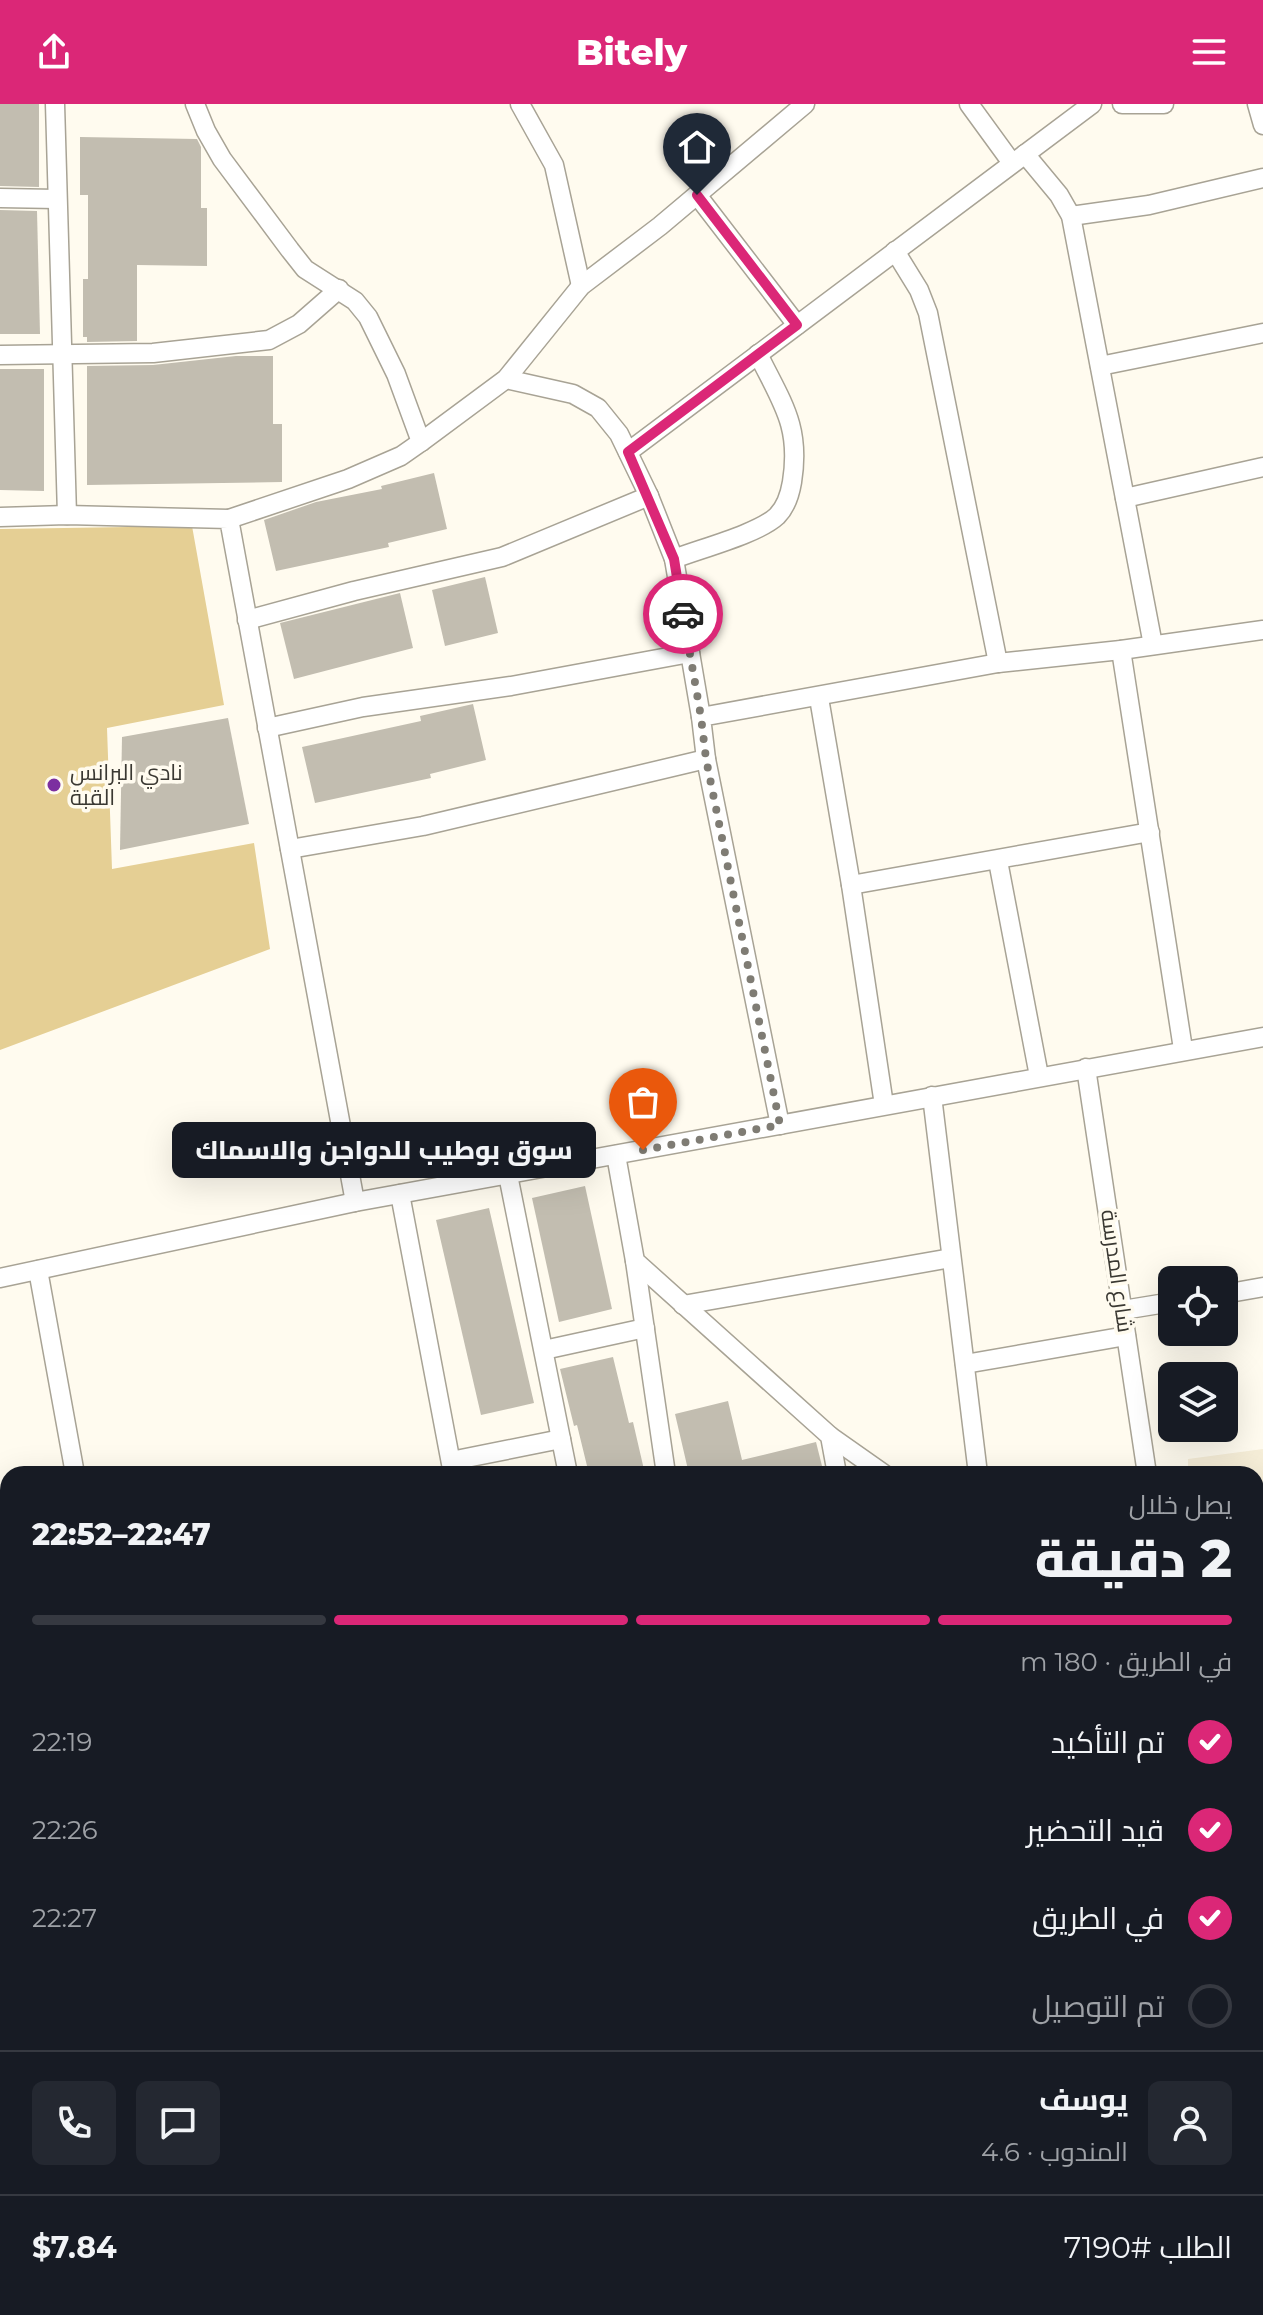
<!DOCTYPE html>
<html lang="ar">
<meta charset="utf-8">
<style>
body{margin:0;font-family:Montserrat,Cairo,sans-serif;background:#242831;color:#f1f3f6;direction:rtl;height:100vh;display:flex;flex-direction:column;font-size:30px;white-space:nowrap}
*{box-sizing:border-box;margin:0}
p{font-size:26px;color:#9ea1a6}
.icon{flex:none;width:44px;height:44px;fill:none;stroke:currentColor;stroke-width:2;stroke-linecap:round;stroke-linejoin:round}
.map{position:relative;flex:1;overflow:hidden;direction:ltr}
.sheet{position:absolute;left:0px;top:1362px;width:1264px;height:850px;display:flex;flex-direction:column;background:#171b24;border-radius:24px 24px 0 0;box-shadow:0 8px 32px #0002;direction:rtl}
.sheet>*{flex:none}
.fabs{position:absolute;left:1158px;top:1162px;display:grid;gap:16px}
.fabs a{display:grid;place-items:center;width:80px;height:80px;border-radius:12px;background:#171b24;box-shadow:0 8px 32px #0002;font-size:40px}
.pin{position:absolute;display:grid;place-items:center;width:68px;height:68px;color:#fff;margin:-82px -34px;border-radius:50% 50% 50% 0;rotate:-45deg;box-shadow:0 0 8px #0007}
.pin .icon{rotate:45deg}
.courier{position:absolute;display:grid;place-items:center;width:80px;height:80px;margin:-40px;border:6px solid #db2777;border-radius:50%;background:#fff;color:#222;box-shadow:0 2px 10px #0007}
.bubble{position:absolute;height:56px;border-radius:12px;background:#171b24;box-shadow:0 8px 32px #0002;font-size:26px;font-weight:800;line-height:56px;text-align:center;direction:rtl}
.summary em{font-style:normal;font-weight:800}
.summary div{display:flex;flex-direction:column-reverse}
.summary{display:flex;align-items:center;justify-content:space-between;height:136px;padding:0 32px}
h1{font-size:52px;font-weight:800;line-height:60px}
.bar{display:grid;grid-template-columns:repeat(4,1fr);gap:12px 8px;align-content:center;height:96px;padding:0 32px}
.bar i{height:10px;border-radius:6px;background:#363941}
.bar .active{background:#db2777}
.bar p{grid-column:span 4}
.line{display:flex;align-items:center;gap:20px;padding:0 32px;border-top:2px solid #363941}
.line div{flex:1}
.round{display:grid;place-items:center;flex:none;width:84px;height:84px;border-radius:12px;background:#242831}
ol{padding:0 32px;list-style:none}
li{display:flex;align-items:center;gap:24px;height:88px}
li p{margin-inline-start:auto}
li .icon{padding:8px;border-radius:50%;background:#db2777;color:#fff;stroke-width:4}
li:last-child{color:#9ea1a6}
li i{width:44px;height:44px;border:4px solid #363941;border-radius:50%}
header{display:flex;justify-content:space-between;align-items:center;height:104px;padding:0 32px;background:#db2777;color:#fff;font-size:36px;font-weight:800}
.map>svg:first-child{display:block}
.built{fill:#f6eed8}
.green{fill:#e5cf94}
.building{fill:#c2bdb0}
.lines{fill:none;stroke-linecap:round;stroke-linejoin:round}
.minor-casing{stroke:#a8a395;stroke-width:21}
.minor{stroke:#fff;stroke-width:18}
.done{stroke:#7f7c74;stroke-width:8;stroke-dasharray:0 14.4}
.route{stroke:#db2777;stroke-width:10}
.poi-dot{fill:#7c2fa0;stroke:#fffbef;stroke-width:3}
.labels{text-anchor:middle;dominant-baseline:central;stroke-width:7;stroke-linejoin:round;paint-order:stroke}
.poi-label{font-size:22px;fill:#3a3832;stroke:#fffbef;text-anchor:start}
.street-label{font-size:22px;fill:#3a3832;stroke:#fffbef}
</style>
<header><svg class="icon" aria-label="menu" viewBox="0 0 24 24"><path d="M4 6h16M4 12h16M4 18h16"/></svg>Bitely<svg class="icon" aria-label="share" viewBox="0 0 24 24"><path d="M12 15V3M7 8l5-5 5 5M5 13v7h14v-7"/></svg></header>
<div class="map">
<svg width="1263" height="2211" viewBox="0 0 1263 2211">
<rect width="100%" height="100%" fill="#fffbef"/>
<polygon class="built" points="1263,1345 1263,1726 1256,1717 1256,1370 1188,1370 1188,1355"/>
<polygon class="green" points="192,422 224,601 107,624 112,765 254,739 270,845 0,946 0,425"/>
<g class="building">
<polygon points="0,0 39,0 39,83 0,82"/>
<polygon points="80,33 197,35 201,43 201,104 207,104 207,162 137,161 137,237 87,238 87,233 83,233 83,175 88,175 88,91 80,91"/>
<polygon points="0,106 37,107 40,230 0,230"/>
<polygon points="236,252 273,252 273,320 282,320 282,378 87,381 87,262 153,261"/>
<polygon points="0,265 44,265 44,387 0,386"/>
<polygon points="434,369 447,425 388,439 389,443 276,467 264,416 316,398 382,385 381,382"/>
<polygon points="485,473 498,529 445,542 432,486"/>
<polygon points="400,489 413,544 294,575 280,519"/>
<polygon points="473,600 486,656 430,670 431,674 315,699 302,643 421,617 420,612"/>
<polygon points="228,614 249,720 120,746 122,633"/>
<polygon points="585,1082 612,1205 559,1218 532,1094"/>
<polygon points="489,1104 534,1299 481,1311 436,1116"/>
<polygon points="613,1253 629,1319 633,1318 645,1370 589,1370 577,1321 574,1322 560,1265"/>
<polygon points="728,1297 742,1356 816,1338 824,1370 689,1370 675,1310"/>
</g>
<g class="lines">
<g class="minor-casing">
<g id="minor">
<polyline points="55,0 67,411"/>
<polyline points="195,0 206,27 222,55 290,146 305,165 355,197 368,213 396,270 421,338"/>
<polyline points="520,0 554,61 581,182"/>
<polyline points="969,0 1012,59"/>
<polyline points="1122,0 1164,0"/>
<polyline points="1257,0 1263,21"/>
<polyline points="1025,50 1059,91 1071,112 1153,541"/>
<polyline points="697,91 797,221"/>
<polyline points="0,94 57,95"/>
<polyline points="1071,112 1149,101 1263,74"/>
<polyline points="895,147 919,186 928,209 998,559"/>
<polyline points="0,251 153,249 269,236 299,220 339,185"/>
<polyline points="1100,262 1263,229"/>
<polyline points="506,275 573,290 598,304 619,330 649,392 674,455 701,613"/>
<polyline points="628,348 1092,0"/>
<polyline points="1125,394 1263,363"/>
<polyline points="0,413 67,411 229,415 355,1098"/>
<polyline points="229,415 348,375 401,352 421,338 506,275 581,182 660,122 805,0"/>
<path d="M674 455C699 445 758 430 777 412 786 403 790 390 792 378 801 322 782 299 758 250"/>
<polyline points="247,516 354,487 502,453 649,392"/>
<polyline points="1121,546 1183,945"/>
<polyline points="819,594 851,781 884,1001"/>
<polyline points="267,624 363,603 511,582 690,549"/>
<polyline points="290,745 423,722 706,655"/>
<polyline points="998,757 1039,972"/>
<polyline points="851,781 1150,728"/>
<polyline points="1086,964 1147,1370"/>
<polyline points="932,992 978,1370"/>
<polyline points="780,1021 706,655 701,613 998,559 1121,546 1263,526"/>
<polyline points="616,1051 635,1157 830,1332 837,1370"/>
<polyline points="508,1071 568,1370"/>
<polyline points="400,1090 453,1370"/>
<polyline points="635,1157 666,1370"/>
<polyline points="38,1166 75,1370"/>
<polyline points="0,1174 355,1098 1263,933"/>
<polyline points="1224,1190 1263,1183"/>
<polyline points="683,1201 951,1154"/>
<polyline points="1123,1206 1172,1198"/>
<polyline points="544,1246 645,1224"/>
<polyline points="965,1260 1126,1232"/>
<polyline points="830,1332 884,1370"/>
<polyline points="451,1357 561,1335"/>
<polyline points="0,1489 8,1487"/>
<polyline points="0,1519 8,1564"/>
<polyline points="1256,1826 1263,1849"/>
<polyline points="0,1836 8,1835"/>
<polyline points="1256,2045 1263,2043"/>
<polyline points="0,2152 8,2150"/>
<polyline points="0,2183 5,2211"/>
<polyline points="128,2204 129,2211"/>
<polyline points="232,2204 233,2211"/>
<polyline points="338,2204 339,2211"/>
<polyline points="612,2204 614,2211"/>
<polyline points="994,2204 995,2211"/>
<polyline points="1193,2204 1194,2211"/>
</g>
</g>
<use href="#minor" class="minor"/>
</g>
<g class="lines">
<polyline class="done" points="643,1046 780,1021 706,655 701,613 683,510"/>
<polyline class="route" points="683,510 674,455 628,348 797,221 697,91"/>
</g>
<circle class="poi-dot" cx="54" cy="681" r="8"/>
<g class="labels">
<g class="poi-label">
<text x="70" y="668">نادي البرانس<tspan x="70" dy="25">القبة</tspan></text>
</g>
<g class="street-label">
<text transform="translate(1117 1167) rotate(82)">شارع المدرسة</text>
</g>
</g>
</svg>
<div class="fabs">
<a><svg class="icon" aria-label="locate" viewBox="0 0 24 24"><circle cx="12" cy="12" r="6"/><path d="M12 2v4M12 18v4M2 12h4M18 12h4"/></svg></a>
<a><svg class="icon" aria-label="layers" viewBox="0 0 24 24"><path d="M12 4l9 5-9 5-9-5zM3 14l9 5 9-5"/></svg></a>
</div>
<div class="pin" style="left:643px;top:1046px;background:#ea580c"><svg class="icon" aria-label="bag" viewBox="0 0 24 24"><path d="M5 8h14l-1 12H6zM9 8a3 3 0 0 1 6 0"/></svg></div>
<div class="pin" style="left:697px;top:91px;background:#1f2937"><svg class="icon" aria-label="home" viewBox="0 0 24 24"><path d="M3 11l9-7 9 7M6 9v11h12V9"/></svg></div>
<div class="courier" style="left:683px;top:510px"><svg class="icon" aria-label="car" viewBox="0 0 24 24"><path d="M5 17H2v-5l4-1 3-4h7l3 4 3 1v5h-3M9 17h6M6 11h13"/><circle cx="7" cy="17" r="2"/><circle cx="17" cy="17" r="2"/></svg></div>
<div class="bubble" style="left:172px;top:1018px;width:424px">سوق بوطيب للدواجن والاسماك</div>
<section class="sheet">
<div class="summary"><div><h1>2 دقيقة</h1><p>يصل خلال</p></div><em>22:47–22:52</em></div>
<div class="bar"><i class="active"></i><i class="active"></i><i class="active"></i><i></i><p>في الطريق · 180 m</p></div>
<ol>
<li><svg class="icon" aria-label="check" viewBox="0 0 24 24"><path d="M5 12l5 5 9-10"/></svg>تم التأكيد<p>22:19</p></li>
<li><svg class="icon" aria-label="check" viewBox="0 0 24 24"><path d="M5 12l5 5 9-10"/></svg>قيد التحضير<p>22:26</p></li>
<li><svg class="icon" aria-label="check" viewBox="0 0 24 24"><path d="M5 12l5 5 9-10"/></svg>في الطريق<p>22:27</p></li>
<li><i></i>تم التوصيل</li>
</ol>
<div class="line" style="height:144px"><a class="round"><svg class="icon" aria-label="person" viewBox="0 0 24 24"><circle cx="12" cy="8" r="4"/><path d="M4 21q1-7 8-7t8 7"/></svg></a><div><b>يوسف</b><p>المندوب · 4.6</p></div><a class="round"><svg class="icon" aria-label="chat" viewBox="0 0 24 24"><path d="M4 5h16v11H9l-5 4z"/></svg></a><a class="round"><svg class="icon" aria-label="phone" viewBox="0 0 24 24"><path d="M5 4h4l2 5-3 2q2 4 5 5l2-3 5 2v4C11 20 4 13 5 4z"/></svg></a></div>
<div class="line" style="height:104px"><div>الطلب #7190</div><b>$7.84</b></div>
</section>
</div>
